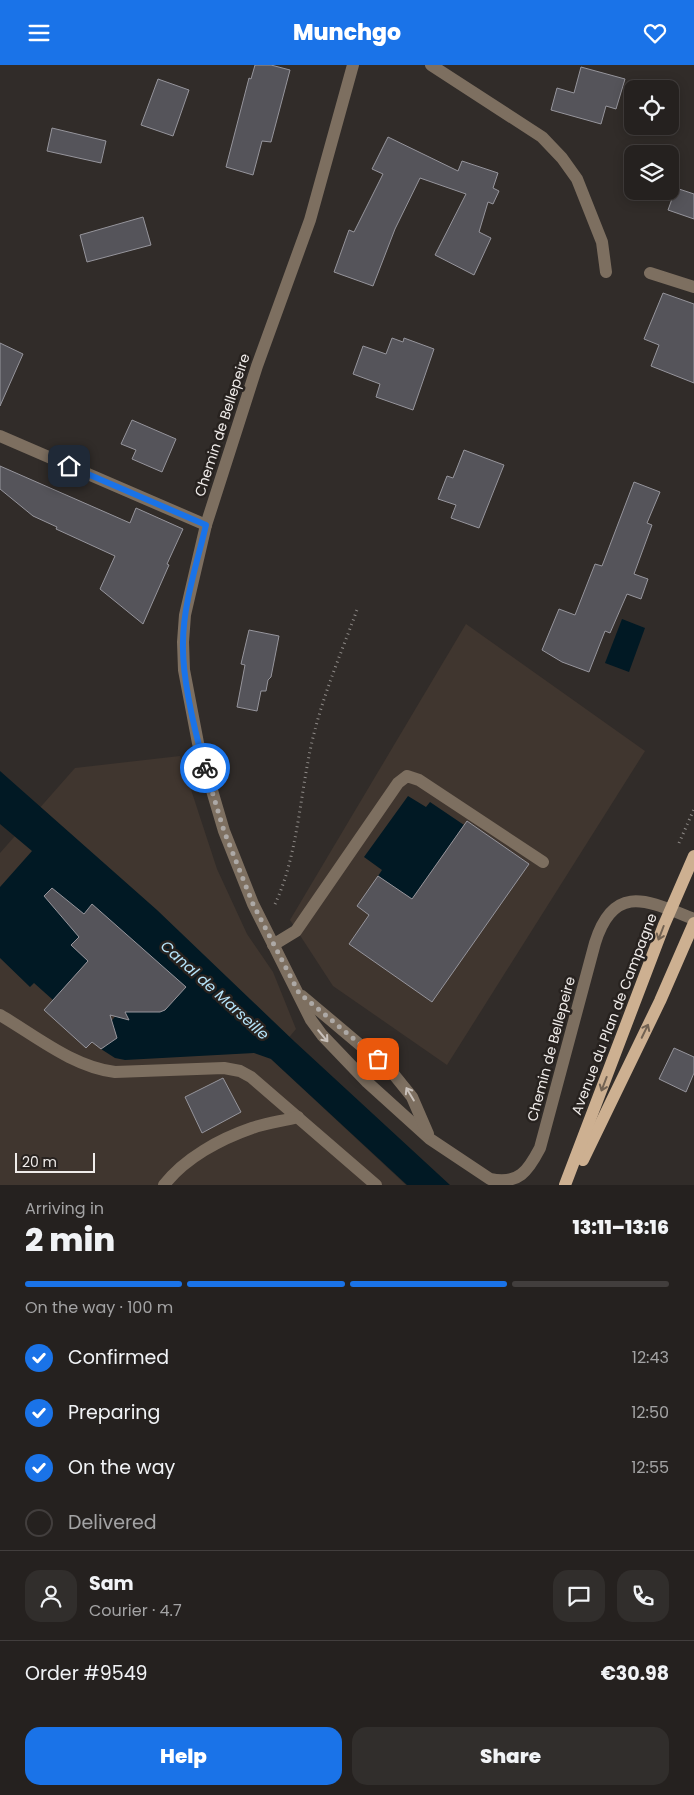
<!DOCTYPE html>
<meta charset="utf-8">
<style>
body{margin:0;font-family:Poppins,sans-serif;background:#312e2c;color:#f1f3f6;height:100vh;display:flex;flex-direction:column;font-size:19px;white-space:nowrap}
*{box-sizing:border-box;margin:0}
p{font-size:16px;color:#a3a3a4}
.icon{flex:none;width:28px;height:28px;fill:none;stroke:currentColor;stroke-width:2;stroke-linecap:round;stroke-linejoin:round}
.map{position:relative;height:1120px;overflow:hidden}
.sheet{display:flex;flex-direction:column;background:#25211f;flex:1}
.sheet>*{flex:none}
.tools{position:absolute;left:624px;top:15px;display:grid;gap:10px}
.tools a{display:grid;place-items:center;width:55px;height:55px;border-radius:10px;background:#25211f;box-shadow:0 2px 12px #0003,0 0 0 1px #423e3d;font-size:25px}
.scale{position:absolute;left:15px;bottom:12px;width:80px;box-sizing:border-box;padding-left:5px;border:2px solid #f0ecea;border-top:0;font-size:14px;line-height:18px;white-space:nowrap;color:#f0ecea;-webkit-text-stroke:4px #27221f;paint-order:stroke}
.pin{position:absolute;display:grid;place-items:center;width:42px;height:42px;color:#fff;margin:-21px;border-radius:10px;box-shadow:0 2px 8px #0006}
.courier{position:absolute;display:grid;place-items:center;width:50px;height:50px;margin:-25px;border:4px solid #1a73e8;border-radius:50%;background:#fff;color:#222;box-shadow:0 1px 6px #0007}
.head em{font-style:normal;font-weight:800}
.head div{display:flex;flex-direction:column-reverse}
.head{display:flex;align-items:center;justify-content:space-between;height:85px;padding:0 25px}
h1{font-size:32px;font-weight:800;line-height:38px}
.bar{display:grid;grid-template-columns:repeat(4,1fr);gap:8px 5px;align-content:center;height:60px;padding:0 25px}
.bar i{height:6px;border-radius:4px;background:#423e3d}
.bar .current{background:#1a73e8}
.bar p{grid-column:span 4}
.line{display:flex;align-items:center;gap:12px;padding:0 25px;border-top:1px solid #423e3d}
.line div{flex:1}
.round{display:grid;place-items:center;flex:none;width:52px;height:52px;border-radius:15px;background:#312e2c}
ol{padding:0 25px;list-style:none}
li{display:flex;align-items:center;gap:15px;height:55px}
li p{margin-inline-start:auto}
li .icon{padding:5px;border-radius:50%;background:#1a73e8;color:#fff;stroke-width:4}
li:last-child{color:#a3a3a4}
li i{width:28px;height:28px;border:2px solid #423e3d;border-radius:50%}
.action{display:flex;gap:10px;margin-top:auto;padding:10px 25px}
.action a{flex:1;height:58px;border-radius:15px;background:#1a73e8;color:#fff;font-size:20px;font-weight:800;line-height:58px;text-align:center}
.action a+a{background:#312e2c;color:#f1f3f6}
header{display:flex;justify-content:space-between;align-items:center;height:65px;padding:0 25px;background:#1a73e8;color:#fff;font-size:22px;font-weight:800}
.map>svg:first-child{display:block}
.built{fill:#40362f}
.water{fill:#011924}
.building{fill:#55545a;stroke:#96959c}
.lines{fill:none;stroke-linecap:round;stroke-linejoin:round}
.path{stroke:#8f8b88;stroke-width:3;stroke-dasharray:1 4;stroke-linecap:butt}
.minor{stroke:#7d6f60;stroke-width:12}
.major{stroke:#cdb091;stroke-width:12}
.oneway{stroke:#726252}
.oneway2{stroke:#c8c0ba}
.done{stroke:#ada9a6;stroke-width:5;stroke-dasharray:0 9}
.route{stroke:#1a73e8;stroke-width:6}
.labels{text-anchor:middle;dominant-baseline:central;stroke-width:5;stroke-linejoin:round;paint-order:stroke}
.street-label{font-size:14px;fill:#f0ecea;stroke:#27221f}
.water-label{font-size:15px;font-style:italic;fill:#b6e4fa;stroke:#27221f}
</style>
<header><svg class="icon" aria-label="menu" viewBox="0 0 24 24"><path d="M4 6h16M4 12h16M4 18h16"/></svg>Munchgo<svg class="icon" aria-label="heart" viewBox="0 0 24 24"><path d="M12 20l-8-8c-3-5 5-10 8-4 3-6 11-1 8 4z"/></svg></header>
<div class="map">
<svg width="694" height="1120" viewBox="0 0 694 1120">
<rect width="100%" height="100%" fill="#312c29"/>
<g class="built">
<polygon points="466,559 645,686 447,1000 333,921 290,855"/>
<polygon points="180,691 217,804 247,869 273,907 296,964 271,994 406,1120 0,1120 0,788 75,703"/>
</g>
<g class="water">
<polygon points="622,554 645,563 629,607 605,598"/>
<polygon points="0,706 157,845 295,977 450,1120 407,1120 271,994 254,988 125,995 115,993 101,984 105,982 96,973 111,968 116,969 114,964 109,959 118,948 128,955 126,949 121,945 160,947 165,945 185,922 92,840 84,849 79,872 71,880 88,896 53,935 34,918 30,922 0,893 0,822 32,786 0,759"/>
<polygon points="408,731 426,742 430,737 464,760 412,834 378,811 382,805 364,792"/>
</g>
<g class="building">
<polygon points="255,0 271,0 290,5 271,77 262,76 253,110 226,102 249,13 251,14"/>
<polygon points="581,2 625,14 616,44 606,41 601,59 551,45 557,23 574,28"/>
<polygon points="158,14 189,25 173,71 141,60"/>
<polygon points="52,63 106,76 101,98 47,86"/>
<polygon points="388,72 458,106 462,96 498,108 493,123 499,126 493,139 488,137 479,167 491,173 474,210 435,190 466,129 420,113 395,164 373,221 334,207 349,165 354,167 383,109 372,104"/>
<polygon points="676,123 694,129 694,154 668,145"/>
<polygon points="143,152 151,180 87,197 80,170"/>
<polygon points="663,228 694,239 694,318 651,301 659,280 644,274"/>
<polygon points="392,273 403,277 404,273 434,284 413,345 376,332 380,319 353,309 363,281 386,289"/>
<polygon points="0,278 23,289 0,341"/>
<polygon points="132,355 176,374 162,407 132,394 136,385 121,379"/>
<polygon points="464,385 504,400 479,463 451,453 456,440 438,434 447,411 453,413"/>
<polygon points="0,401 130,458 136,443 183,464 167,499 169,500 143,559 100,524 115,491 56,464 57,462 33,451 0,424"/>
<polygon points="634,417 660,427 647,458 652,460 634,509 648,514 641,534 627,529 610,568 605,566 589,607 562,597 542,585 559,544 575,550 595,499 602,501"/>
<polygon points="249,565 279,571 271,612 268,615 266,626 261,626 257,646 237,642 245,600 241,599"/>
<polygon points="467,756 529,799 432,937 349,879 369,850 357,841 378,811 412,834"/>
<polygon points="52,823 84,849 92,839 186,922 165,945 160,947 125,947 129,955 110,950 117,973 101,984 92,977 86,983 44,945 88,896 71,880 79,872 44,831"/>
<polygon points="674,983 694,992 694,1008 686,1027 659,1014"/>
<polygon points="223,1013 241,1047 202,1068 185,1032"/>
</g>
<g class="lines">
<g class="path">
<polyline points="679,778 694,744"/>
<path d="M275 839C300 786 300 718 316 661 327 620 344 581 358 542"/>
</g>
<g class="minor">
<path d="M353 0 310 155 257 301 206 460 185 550 183 577 184 605 198 678 224 766 253 839 311 955 322 970 367 1017 430 1074 490 1114C519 1120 528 1106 540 1083L595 878C614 817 648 836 694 854"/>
<polyline points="431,0 542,72 562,93 577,114 602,177 606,207"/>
<polyline points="650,208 694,222"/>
<polyline points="0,371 206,460"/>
<polyline points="273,880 296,866 398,718 407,711 419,715 543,797"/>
<polyline points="302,931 391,1006 412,1032 428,1069"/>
<path d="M0 950C36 971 73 1002 115 1007L224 1003 240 1006 251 1012 376 1120"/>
<path d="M164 1120C185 1093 220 1074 252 1063 267 1058 283 1056 298 1052"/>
</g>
<g class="major">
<polyline points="583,1095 660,936 694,858"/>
<polyline points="565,1120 664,860 694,791"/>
</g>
</g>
<defs><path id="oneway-shaft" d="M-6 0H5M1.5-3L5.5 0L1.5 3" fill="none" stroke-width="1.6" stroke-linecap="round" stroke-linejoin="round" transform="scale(1.25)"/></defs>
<g class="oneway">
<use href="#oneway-shaft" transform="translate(661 868) rotate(111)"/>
<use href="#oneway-shaft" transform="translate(645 966) rotate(-64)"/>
<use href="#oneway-shaft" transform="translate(604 1019) rotate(111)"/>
</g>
<g class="oneway2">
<use href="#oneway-shaft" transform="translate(323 971) rotate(50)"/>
<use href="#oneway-shaft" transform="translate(410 1029) rotate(-121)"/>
</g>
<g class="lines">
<polyline class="done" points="205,703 224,766 253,839 299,928 378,994"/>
<path class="route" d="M69 401 206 460C197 498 183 540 183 578 182 615 195 667 205 703"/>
</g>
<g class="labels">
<g class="street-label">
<text transform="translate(222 360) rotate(-72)">Chemin de Bellepeire</text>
<text transform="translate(614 949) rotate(-69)">Avenue du Plan de Campagne</text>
<text transform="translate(551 984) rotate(-75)">Chemin de Bellepeire</text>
</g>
<g class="water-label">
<text transform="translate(215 925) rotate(42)">Canal de Marseille</text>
</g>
</g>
</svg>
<div class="tools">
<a><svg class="icon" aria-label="locate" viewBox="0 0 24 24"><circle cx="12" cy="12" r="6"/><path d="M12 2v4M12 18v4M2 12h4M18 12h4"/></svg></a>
<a><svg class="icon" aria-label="layers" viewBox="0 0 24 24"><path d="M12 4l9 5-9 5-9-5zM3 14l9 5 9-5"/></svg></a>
</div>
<div class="scale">20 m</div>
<div class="pin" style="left:378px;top:994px;background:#ea580c"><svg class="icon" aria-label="bag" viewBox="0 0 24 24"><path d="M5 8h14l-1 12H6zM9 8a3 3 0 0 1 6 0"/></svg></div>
<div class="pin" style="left:69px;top:401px;background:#1f2937"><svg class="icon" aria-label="home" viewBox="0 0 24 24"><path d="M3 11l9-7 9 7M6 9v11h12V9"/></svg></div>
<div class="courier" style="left:205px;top:703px"><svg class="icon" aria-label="bike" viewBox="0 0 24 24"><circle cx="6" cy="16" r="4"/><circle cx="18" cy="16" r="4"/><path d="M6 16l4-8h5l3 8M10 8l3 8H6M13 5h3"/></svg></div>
</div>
<section class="sheet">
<div class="head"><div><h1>2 min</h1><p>Arriving in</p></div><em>13:11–13:16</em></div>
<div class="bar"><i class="current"></i><i class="current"></i><i class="current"></i><i></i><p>On the way · 100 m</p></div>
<ol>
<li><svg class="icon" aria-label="check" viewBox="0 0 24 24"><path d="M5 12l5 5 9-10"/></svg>Confirmed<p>12:43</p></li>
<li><svg class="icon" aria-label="check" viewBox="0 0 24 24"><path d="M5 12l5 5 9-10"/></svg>Preparing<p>12:50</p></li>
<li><svg class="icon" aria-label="check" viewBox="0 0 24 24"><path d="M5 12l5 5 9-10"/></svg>On the way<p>12:55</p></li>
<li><i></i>Delivered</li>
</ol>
<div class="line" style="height:90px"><a class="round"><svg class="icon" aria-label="person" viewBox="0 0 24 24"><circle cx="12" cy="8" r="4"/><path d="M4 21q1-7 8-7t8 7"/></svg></a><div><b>Sam</b><p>Courier · 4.7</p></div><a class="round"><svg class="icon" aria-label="chat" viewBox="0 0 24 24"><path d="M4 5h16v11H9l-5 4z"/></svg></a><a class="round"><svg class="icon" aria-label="phone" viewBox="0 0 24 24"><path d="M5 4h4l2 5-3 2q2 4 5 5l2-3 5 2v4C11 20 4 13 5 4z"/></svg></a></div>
<div class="line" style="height:65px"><div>Order #9549</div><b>€30.98</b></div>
<div class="action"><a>Help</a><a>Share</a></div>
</section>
